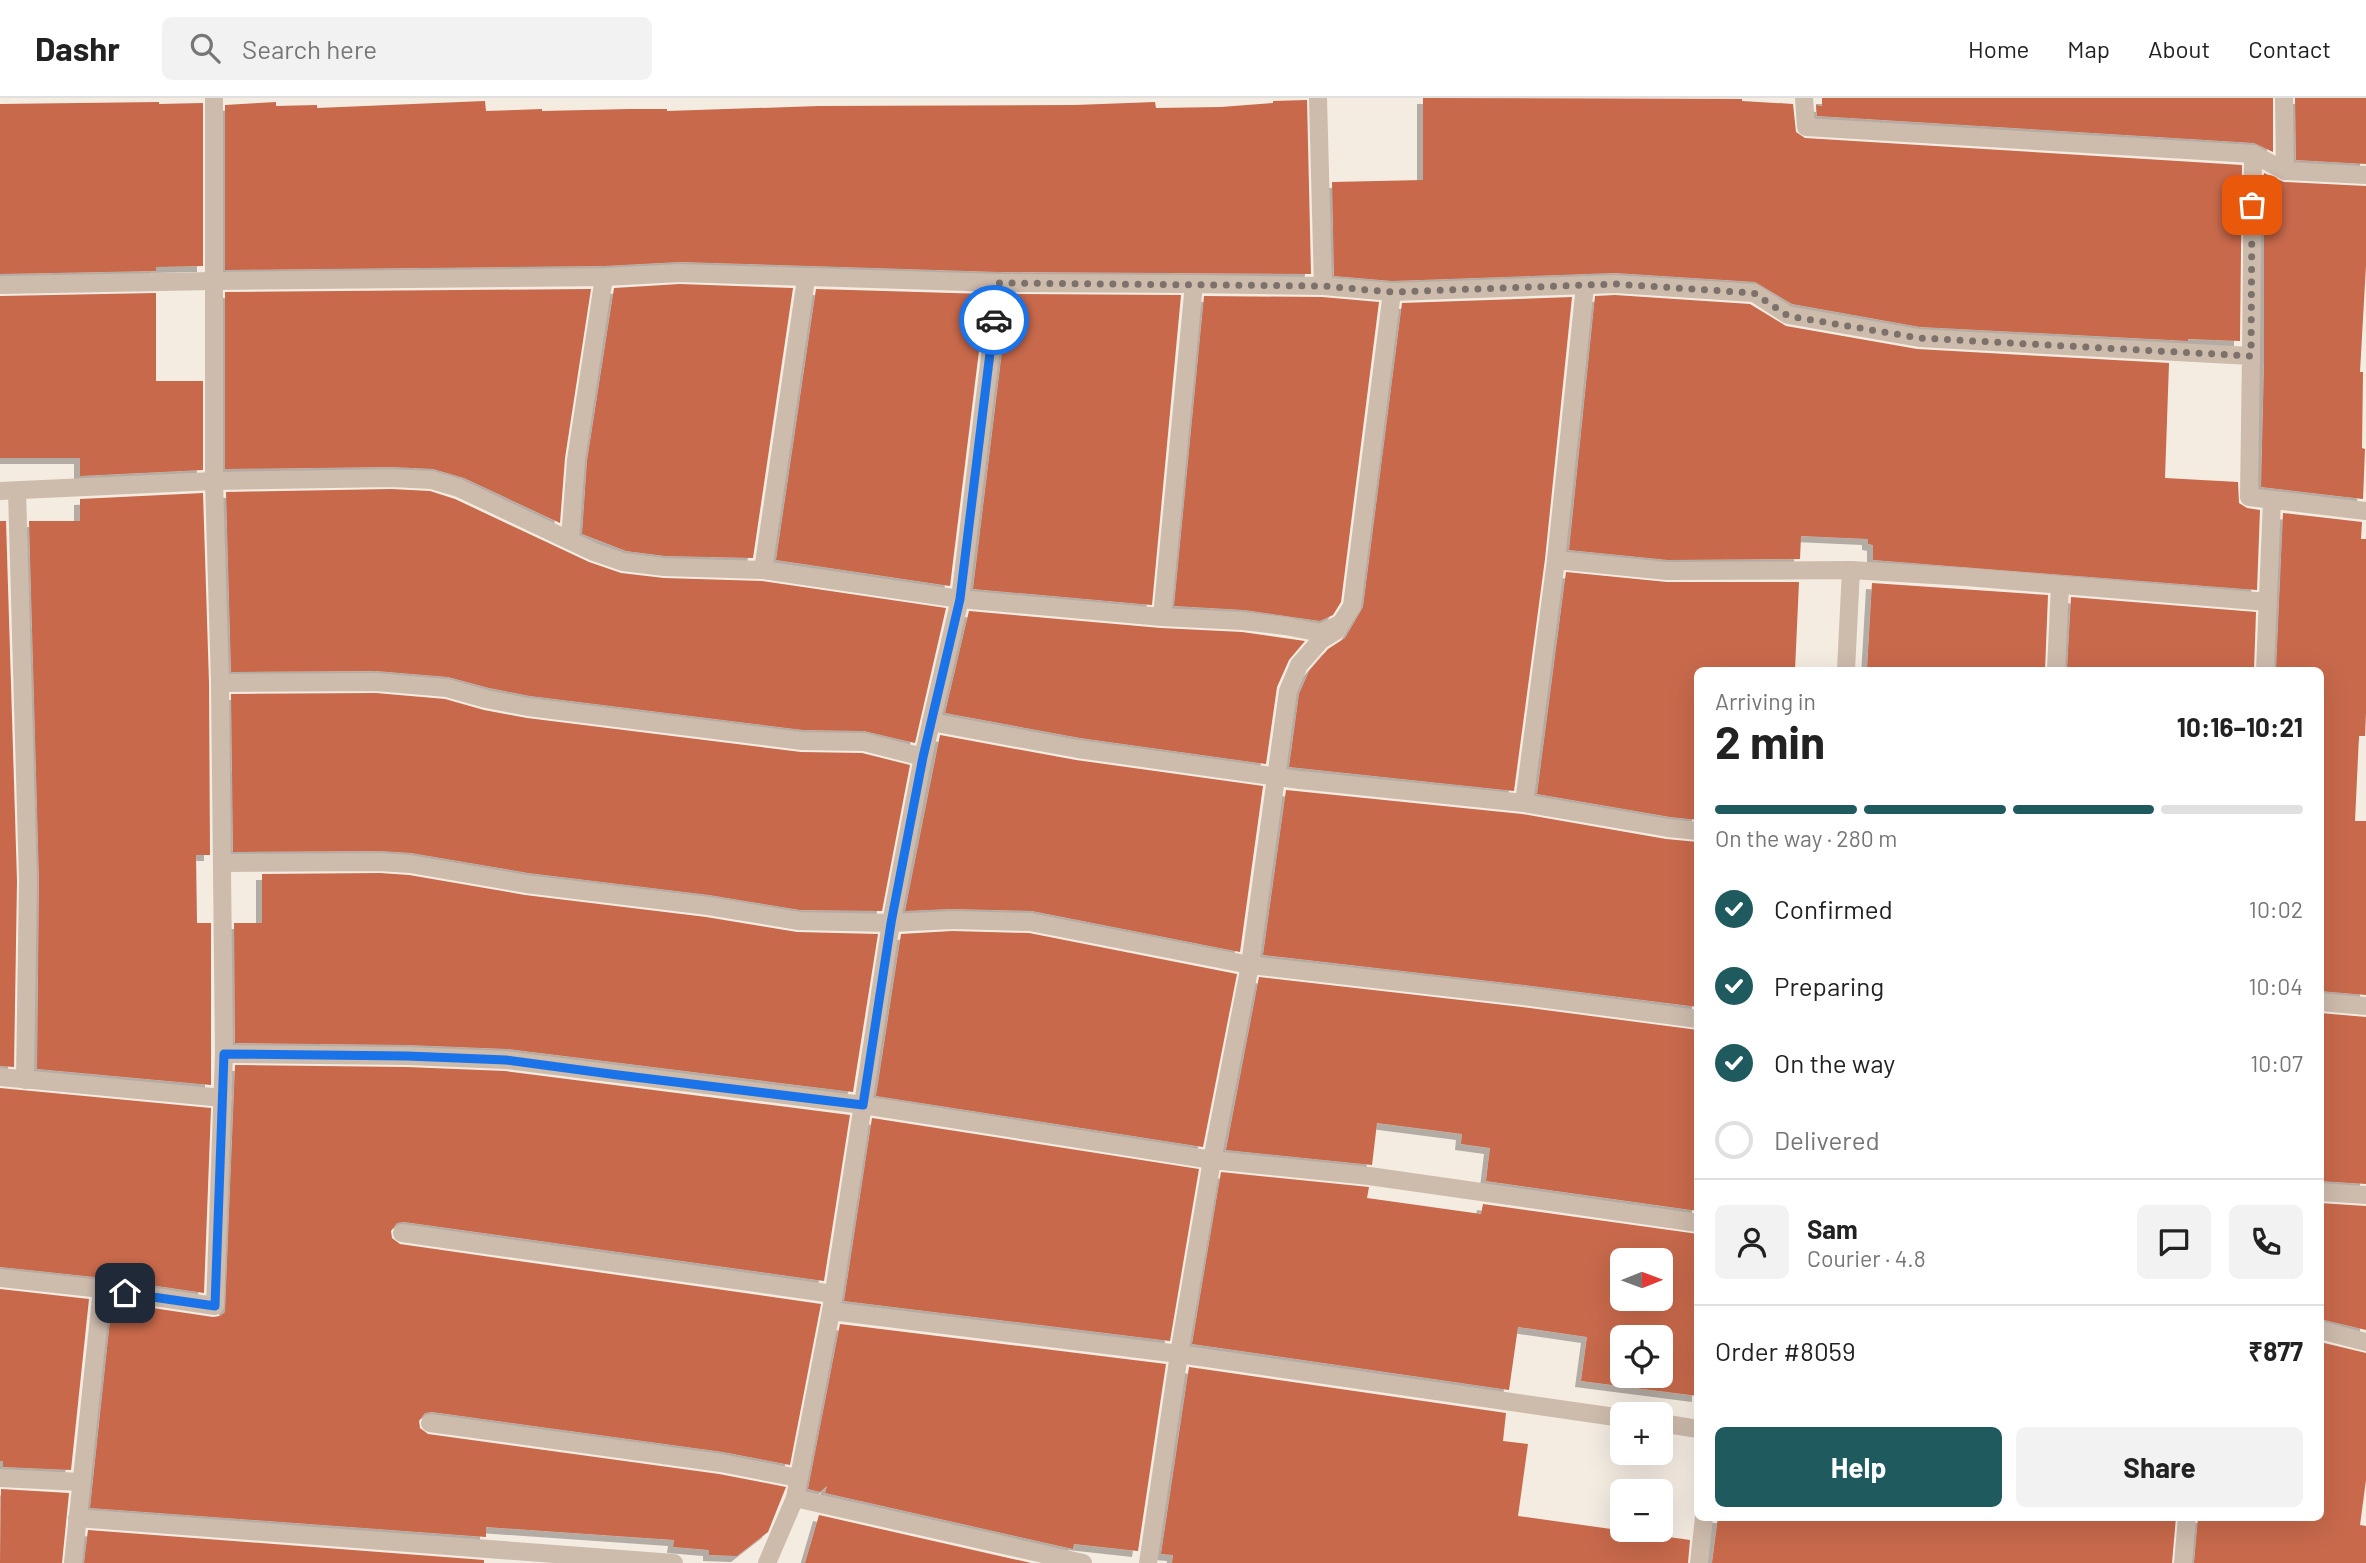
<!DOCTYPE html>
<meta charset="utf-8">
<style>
body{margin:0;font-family:Barlow,sans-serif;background:#f2f2f2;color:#222;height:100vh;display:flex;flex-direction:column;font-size:26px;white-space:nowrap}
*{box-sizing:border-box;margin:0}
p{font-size:23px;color:#767676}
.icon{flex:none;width:38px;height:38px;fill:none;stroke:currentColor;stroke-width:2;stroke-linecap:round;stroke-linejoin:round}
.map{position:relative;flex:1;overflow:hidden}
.drawer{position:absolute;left:1694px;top:569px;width:630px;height:854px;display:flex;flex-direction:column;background:#fff;border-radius:10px;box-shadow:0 7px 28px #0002}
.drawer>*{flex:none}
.needle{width:46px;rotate:89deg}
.tools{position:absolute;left:1610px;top:1150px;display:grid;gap:14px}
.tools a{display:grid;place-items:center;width:63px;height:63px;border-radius:10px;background:#fff;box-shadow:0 7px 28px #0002;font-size:35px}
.pin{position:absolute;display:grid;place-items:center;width:60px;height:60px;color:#fff;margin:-30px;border-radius:14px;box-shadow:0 4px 10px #0006}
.courier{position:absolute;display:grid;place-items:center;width:70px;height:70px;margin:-35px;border:5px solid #1a73e8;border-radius:50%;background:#fff;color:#222;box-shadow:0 2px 9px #0007}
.summary em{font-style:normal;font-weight:700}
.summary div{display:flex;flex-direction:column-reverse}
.summary{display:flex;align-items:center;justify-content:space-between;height:119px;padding:0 21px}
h1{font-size:46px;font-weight:700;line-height:52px}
.bar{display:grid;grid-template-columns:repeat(4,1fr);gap:10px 7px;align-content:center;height:84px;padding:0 21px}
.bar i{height:9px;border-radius:5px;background:#e0e0e0}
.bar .on{background:#1f5a5e}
.bar p{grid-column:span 4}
.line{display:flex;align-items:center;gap:18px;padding:0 21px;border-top:2px solid #e0e0e0}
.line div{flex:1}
.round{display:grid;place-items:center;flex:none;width:74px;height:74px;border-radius:10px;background:#f2f2f2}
ol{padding:0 21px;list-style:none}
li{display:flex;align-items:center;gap:21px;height:77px}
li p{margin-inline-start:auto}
li .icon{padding:7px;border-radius:50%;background:#1f5a5e;color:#fff;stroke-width:4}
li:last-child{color:#767676}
li i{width:38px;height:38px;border:4px solid #e0e0e0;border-radius:50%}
.button{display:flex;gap:14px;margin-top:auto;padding:14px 21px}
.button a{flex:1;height:80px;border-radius:10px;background:#1f5a5e;color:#fff;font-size:28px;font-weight:700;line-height:80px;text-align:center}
.button a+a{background:#f2f2f2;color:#222}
header{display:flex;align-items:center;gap:42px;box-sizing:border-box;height:98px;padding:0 35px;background:#fff;border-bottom:2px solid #e0e0e0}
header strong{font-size:33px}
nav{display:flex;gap:38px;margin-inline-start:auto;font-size:24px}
.search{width:490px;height:63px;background:#f2f2f2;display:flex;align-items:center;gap:18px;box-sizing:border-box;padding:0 24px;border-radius:10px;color:#767676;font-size:26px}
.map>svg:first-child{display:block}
.building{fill:#c8694b;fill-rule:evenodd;filter:url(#shadow)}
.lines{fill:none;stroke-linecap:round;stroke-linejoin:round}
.minor{stroke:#cdbbac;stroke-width:18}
.done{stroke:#7c716b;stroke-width:7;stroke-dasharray:0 12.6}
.route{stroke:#1a73e8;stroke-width:9}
</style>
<header>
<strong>Dashr</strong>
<div class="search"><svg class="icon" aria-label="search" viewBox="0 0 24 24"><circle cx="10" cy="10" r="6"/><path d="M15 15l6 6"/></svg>Search here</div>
<nav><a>Home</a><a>Map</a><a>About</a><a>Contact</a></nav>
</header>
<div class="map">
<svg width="2366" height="1465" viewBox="0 0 2366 1465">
<defs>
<filter id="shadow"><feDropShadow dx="-6" dy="6" stdDeviation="0" flood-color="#0004"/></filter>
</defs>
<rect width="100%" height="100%" fill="#f4ebe1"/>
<g class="building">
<polygon points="1423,0 1742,1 1742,3 1793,6 1796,34 1805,40 2242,67 2240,243 2188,241 2188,243 1920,229 1792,206 1755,184 1615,175 1392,183 1334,178 1332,84 1423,82"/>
<polygon points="1822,0 2273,0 2273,54 2254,45 1817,18 1816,7 1822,8"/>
<polygon points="2295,0 2366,0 2366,66 2296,62"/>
<polygon points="1307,2 1311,176 999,174 680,164 604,168 225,172 225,7 276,4 276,8 317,7 317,10 485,3 486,13 542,11 542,13 629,11 667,11 667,13 819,8 1075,7 1155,4 1156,10 1221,9 1273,5 1273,3"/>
<polygon points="159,4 159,6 203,5 203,168 156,169 156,173 0,176 0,6"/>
<polygon points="2264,75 2284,84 2366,88 2366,167 2360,274 2363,274 2362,350 2365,351 2363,401 2261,389 2264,267"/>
<polygon points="680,186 793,190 753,460 665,458 626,453 582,436 587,363 614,190"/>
<polygon points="591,191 565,360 560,425 464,380 433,371 391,369 225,371 225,194"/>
<polygon points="816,191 986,196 950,488 776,462"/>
<polygon points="156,195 156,283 203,283 203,372 80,378 80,360 0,360 0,198"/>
<polygon points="1009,196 1181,197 1152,507 973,491"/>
<polygon points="1615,197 1750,206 1786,228 1917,251 2169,265 2165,380 2238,384 2239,405 2247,410 2260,412 2257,492 1873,462 1873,447 1868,446 1868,441 1801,438 1800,461 1668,462 1569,452 1595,198"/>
<polygon points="1204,198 1322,199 1379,204 1341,504 1333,517 1320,523 1244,512 1174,508"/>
<polygon points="1572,199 1545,461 1514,693 1289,669 1299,596 1309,573 1328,551 1345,540 1363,509 1402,205"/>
<polygon points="391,391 430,393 455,401 589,464 621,475 664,480 762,483 946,510 915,645 864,633 803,632 530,598 489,590 448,579 376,573 231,574 226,394"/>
<polygon points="203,395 209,585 210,757 196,757 197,825 211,825 211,987 37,971 39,783 29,423 80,423 80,401"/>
<polygon points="2283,415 2362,424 2361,441 2366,441 2366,614 2365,638 2359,638 2355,723 2366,723 2366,897 2320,893 2320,572 2276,572"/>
<polygon points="0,423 6,423 17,783 14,969 0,968"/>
<polygon points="1566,474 1667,484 1799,484 1795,572 1698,572 1698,722 1670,719 1537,696"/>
<polygon points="1872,485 2048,497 2045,572 1867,572"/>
<polygon points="2071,499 2256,514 2254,572 2067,572"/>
<polygon points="969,513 1161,530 1242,534 1305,543 1289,562 1277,589 1266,666 1080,640 945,615"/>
<polygon points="376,595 445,601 484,612 527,620 801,654 862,655 910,667 882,813 800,812 709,797 528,775 411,755 380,753 233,754 231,596"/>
<polygon points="940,637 1076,662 1263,688 1240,854 1032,813 951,811 905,813"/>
<polygon points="1286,692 1522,716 1666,741 1698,744 1698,909 1524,887 1263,857"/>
<polygon points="380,775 409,777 525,797 706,819 797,834 878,836 853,994 507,951 407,947 235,945 234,825 262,825 262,776"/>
<polygon points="952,833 1029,835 1237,876 1203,1049 876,998 901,836"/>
<polygon points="1259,879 1522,909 1698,932 1698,1113 1486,1083 1490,1050 1461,1046 1462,1036 1377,1025 1372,1067 1226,1052"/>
<polygon points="2320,915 2366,919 2366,1086 2320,1083"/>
<polygon points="235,967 407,969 505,973 850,1017 824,1183 404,1124 397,1125 391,1133 392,1140 400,1146 821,1206 790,1367 723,1354 432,1314 425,1315 419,1323 420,1330 428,1336 719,1376 786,1389 768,1434 737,1458 709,1457 709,1452 673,1449 674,1442 486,1429 486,1439 90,1410 112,1204 213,1219 220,1218 225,1214"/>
<polygon points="0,990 211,1010 204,1195 104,1180 0,1169"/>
<polygon points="872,1020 1199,1071 1170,1243 844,1203"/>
<path d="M1221 1074 1369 1089 1367 1100 1481 1116 1483 1106 1698 1136V1298L1581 1283 1587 1239 1518 1229 1509 1292 1192 1246ZM1622 1162H1661V1200H1622ZM1622 1239H1661V1278H1622Z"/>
<polygon points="2320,1105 2366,1108 2366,1232 2320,1221"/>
<polygon points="0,1191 89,1201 71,1372 3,1369 3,1363 0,1363"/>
<polygon points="840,1226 1166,1266 1138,1453 1074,1446 1073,1451 825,1395 827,1388 820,1394 808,1391"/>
<polygon points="2320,1244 2366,1255 2366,1382 2360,1427 2366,1428 2366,1465 2194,1465 2198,1419 2320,1419"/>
<polygon points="1189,1269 1506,1315 1503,1343 1528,1346 1518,1418 1690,1442 1688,1465 1172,1465 1173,1457 1161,1456"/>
<polygon points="1,1391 69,1395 62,1465 0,1465"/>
<polygon points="819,1417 1031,1465 805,1465"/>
<polygon points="1718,1419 2176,1419 2172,1465 1712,1465"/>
<polygon points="88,1432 484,1462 484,1465 84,1465"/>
</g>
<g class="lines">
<g class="minor">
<polyline points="1318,0 1323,188 1392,194 1615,186 1754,195 1788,217 1919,240 2251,258 2249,399 2366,413"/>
<polyline points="1804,0 1806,29 2253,56 2285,73 2366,77"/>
<polyline points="2284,0 2285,73"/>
<polyline points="0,187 213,183 604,179 680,175 999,185 1194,186"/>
<polyline points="2251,258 2253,56"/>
<polyline points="0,393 214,383 391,380 432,382 459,390 594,454 623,464 664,469 763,472 960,501 1162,519 1243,523 1285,528 1321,535 1340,526"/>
<polyline points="17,393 28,783 25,982"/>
<polyline points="570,442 576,362 604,179"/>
<polyline points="1556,462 1667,473 1851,472 1966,479 2268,504"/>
<polyline points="763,472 806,181"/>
<polyline points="1162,519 1194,186 1323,188"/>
<polyline points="1846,572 1851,472"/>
<polyline points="2056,572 2060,487"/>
<polyline points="2265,572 2272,402"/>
<polyline points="220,585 376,584 447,590 486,601 528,609 802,643 864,644 923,659"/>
<polyline points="931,624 1078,651 1300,682 1524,705 1668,730 1698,733"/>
<polyline points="1524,705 1556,462 1585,188"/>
<polyline points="222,765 380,764 410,766 526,786 708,808 799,823 891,825 952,822 1030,824 1250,867 1523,898 1698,921"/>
<polyline points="2320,904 2366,908"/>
<polyline points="224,956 407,958 506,962 863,1007 1212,1062 1369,1078 1698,1125"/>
<polyline points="0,979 223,1000"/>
<polyline points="2320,1094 2366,1097"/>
<polyline points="402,1135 833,1196"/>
<polyline points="0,1180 102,1191"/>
<polyline points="831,1213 1179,1256 1622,1320"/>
<polyline points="2320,1232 2366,1244"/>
<polyline points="430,1325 721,1365 798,1380"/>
<polyline points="1661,1325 1698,1331"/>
<polyline points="0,1380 81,1384"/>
<polyline points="795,1400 1083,1465"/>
<polyline points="77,1420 674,1465"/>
<polyline points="73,1465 102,1191 215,1208 224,956 220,585 214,383 214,0"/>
<polyline points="767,1465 795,1400 831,1213 891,825 923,659 960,501 999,185"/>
<polyline points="1148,1465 1179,1256 1212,1062 1250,867 1288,593 1299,567 1321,542 1336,533 1352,508 1392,194"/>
<polyline points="1699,1465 1704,1419"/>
<polyline points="2183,1465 2187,1419"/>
</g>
</g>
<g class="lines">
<polyline class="done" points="994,222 999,185 1323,188 1392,194 1615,186 1754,195 1788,218 1919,240 2251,258 2252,107"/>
<polyline class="route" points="125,1195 215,1208 224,956 407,958 506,962 618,977 863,1007 891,825 923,659 960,501 994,222"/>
</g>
</svg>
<div class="tools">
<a><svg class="needle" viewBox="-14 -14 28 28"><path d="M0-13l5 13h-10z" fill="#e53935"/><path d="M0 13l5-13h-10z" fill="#767676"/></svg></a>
<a><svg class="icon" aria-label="locate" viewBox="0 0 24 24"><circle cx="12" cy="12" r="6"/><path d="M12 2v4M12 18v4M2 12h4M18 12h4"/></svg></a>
<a>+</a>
<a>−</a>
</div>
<div class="pin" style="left:2252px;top:107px;background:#ea580c"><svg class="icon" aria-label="bag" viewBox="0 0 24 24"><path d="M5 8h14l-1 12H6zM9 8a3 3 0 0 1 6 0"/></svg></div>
<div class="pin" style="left:125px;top:1195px;background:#1f2937"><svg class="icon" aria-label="home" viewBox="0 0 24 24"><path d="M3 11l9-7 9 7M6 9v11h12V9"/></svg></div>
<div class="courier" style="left:994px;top:222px"><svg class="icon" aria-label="car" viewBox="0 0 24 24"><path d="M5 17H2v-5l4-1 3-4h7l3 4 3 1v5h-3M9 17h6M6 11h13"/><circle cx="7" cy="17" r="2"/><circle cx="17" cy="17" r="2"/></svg></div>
<section class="drawer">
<div class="summary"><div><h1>2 min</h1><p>Arriving in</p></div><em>10:16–10:21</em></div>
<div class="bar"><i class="on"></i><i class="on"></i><i class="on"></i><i></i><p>On the way · 280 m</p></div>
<ol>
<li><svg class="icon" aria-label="check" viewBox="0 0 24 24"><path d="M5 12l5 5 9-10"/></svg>Confirmed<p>10:02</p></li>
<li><svg class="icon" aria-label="check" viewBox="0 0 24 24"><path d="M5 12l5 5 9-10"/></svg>Preparing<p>10:04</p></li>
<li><svg class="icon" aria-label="check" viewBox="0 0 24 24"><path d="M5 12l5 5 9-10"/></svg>On the way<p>10:07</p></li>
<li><i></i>Delivered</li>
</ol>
<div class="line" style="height:126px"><a class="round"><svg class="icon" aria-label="person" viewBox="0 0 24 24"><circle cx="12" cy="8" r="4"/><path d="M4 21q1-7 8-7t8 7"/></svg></a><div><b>Sam</b><p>Courier · 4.8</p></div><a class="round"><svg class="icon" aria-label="chat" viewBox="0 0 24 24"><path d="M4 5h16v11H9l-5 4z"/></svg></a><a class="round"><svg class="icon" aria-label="phone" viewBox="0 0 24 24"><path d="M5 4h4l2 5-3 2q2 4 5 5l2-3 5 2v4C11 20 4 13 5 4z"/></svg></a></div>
<div class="line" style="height:91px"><div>Order #8059</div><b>₹877</b></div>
<div class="button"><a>Help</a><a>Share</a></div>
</section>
</div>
